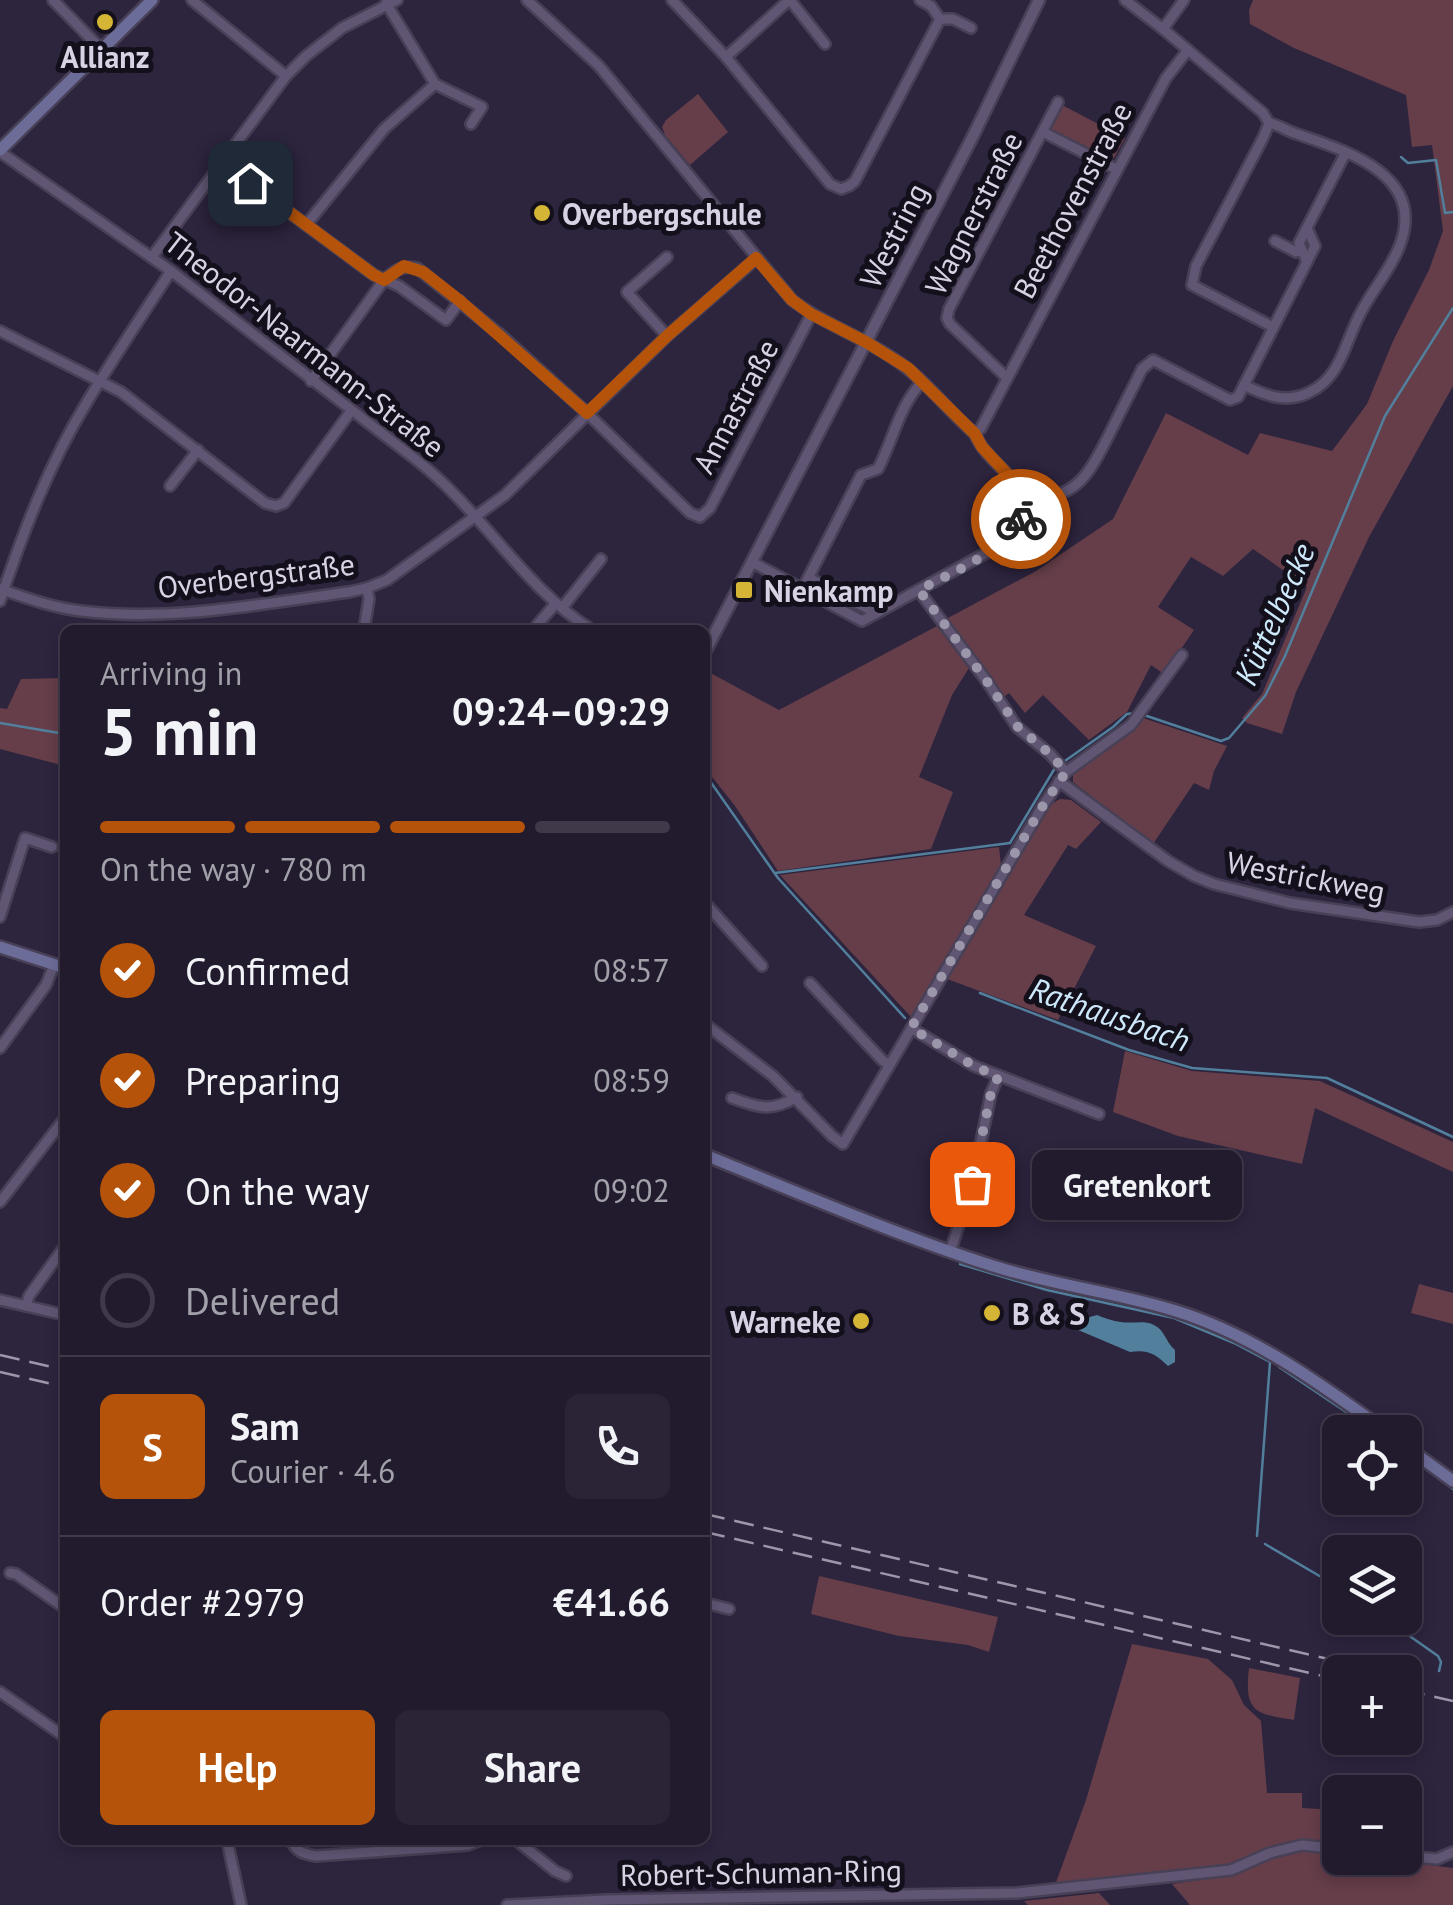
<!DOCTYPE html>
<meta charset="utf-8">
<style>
body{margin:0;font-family:"PT Sans",sans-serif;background:#2a2436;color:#f1f3f6;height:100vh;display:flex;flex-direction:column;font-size:38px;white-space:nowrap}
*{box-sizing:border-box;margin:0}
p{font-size:32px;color:#a2a1aa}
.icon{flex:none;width:55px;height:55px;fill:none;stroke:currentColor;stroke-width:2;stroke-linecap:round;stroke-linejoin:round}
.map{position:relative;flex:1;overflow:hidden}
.details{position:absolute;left:60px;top:625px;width:650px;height:1220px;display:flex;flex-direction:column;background:#221b2e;border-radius:15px;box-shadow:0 5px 15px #0003,0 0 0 2px #3f394a}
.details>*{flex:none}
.controls{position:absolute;left:1322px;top:1415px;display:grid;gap:20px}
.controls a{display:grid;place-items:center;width:100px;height:100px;border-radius:15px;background:#221b2e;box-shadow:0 5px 15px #0003,0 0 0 2px #3f394a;font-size:50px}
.pin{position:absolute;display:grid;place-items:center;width:85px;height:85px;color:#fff;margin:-42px;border-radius:20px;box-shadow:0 5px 15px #0006}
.courier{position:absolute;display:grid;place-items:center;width:100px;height:100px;margin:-50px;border:8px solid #b45309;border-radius:50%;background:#fff;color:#222;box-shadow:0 2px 12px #0007}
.bubble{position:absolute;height:70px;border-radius:15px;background:#221b2e;box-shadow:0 5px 15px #0003,0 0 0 2px #3f394a;font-size:32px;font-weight:800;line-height:70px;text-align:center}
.overview em{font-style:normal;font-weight:800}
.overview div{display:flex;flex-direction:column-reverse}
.overview{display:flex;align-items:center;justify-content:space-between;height:170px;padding:0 40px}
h1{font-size:65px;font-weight:800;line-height:75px}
.bar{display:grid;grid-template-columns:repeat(4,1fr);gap:15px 10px;align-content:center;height:120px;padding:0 40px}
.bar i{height:12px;border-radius:8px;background:#3f394a}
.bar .selected{background:#b45309}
.bar p{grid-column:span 4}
.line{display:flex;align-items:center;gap:25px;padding:0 40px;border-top:2px solid #3f394a}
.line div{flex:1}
.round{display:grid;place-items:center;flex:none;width:105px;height:105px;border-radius:15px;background:#2a2436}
ol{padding:0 40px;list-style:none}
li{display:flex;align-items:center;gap:30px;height:110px}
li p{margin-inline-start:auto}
li .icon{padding:10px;border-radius:50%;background:#b45309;color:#fff;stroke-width:4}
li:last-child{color:#a2a1aa}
li i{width:55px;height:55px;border:5px solid #3f394a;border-radius:50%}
.cta{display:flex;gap:20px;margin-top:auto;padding:20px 40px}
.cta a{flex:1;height:115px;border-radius:15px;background:#b45309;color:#fff;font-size:40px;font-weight:800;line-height:115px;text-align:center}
.cta a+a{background:#2a2436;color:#f1f3f6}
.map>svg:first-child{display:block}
.green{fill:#653e49}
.water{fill:#517f9c}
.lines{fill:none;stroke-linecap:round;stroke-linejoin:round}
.stream{stroke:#517f9c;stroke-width:2.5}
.minor-casing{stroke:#484056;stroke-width:14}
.tertiary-casing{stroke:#484056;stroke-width:15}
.secondary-casing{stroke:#484056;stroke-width:16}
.minor{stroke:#605674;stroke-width:9}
.tertiary{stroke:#605674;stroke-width:10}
.secondary{stroke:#6c6c99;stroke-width:11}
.rail{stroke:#9e97ab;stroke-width:2.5;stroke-dasharray:20 10;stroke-linecap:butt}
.done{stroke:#9c96aa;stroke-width:10;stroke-dasharray:0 18}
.route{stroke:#b45309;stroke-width:12}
.poi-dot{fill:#d5b535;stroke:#14101b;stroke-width:4}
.labels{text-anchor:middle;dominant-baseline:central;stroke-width:10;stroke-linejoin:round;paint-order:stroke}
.poi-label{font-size:30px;font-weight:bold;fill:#d8d3e4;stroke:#14101b;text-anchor:start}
.street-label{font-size:30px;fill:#d8d3e4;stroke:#14101b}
.water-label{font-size:32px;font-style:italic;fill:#cde9fb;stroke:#14101b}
</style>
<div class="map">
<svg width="1453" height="1905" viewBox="0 0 1453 1905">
<rect width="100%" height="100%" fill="#2d243e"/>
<g class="green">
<polygon points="1253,0 1453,0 1453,386 1369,537 1296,692 1282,734 1247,723 1242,718 1262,694 1307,587 1253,549 1223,576 1191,557 1158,607 1194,630 1164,674 1151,665 1127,712 1089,740 1043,695 1025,713 1009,693 1004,697 946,619 1036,571 1113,519 1166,413 1248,455 1260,433 1332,451 1367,404 1393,341 1429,270 1443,231 1432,145 1412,147 1406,95 1294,48 1250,24 1249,10"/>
<polygon points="698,94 728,132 690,165 665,135 662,127 666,120"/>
<polygon points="1062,105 1125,138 1114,158 1107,161 1053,133 1051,127"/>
<polygon points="937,626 969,668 952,695 919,777 953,792 931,849 778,871 735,806 705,768 705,670 779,710"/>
<polygon points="65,678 65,766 0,749 0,708 7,709 21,679"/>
<polygon points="1143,718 1227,746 1214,771 1209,790 1194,783 1153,844 1073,782 1073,772 1125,736"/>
<polygon points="1060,799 1071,800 1101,822 1076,849 1068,845 1024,915 1096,946 1058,1020 947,979 1051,804"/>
<polygon points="999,847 1001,865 997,873 912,1018 780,875"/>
<polygon points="1125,1051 1192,1071 1320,1081 1453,1142 1453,1172 1315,1108 1302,1164 1178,1136 1113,1112"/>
<polygon points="1419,1284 1453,1293 1453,1324 1411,1313"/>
<polygon points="819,1576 998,1617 989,1652 968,1645 899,1636 811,1614"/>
<polygon points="1132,1644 1208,1659 1232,1680 1244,1705 1261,1721 1267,1793 1302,1793 1302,1808 1340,1810 1340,1843 1299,1839 1229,1866 1055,1885 1086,1800"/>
<path d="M1249 1668 1300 1678 1294 1720C1255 1714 1244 1712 1249 1668Z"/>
<polygon points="1302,1850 1340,1854 1340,1858 1373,1858 1453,1868 1453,1905 1190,1905 1172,1884 1233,1875 1272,1856"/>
<polygon points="1099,1893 1110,1905 1028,1905 1024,1901"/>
</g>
<path class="water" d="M1097 1315C1104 1318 1113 1321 1121 1322 1132 1324 1144 1320 1154 1325 1165 1330 1166 1343 1175 1350V1362L1168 1366C1156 1354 1148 1349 1130 1352L1064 1324Z"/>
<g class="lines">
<g class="stream">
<polyline points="1401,157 1408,163 1436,160 1445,213 1453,212"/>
<polyline points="1144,715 1221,741 1229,738 1265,696 1285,656 1385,416 1453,308"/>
<polyline points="0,723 65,734"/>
<polyline points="705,774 778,878 905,1018"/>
<polyline points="775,873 1010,843 1055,768 1113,727 1127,714 1136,713"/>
<polyline points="980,993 1129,1050 1192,1068 1327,1078 1453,1137"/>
<polyline points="960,1264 1047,1290 1174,1318 1234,1343 1270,1362 1257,1536"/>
<polyline points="1279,1367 1376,1432"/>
<polyline points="1405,1454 1453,1489"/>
<polyline points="1265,1544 1340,1588"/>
<polyline points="1384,1618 1438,1656 1441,1662 1439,1671"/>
</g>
<g class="minor-casing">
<g id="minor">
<polyline points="53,0 102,50"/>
<polyline points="192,0 286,76"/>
<path d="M527 0 599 66 792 300C823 324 861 336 894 359 925 379 947 410 975 434 981 450 997 463 1009 476 1020 489 1031 497 1049 496 1085 493 1099 453 1114 425 1123 406 1133 388 1142 369L1153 360 1230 400 1238 397 1315 246 1307 228"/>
<polyline points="672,0 726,57 830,184 841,189 849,186 855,181 940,19"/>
<polyline points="790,0 825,44"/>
<polyline points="920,0 931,6 940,19"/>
<polyline points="1125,0 1163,29 1263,113 1269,123"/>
<polyline points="386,3 435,84 482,107 471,124"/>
<polyline points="940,19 953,19 971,28"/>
<polyline points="1163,29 1184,0"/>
<polyline points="726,57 789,0"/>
<polyline points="1269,123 1264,136 1196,266 1192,285 1273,327"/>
<polyline points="1043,132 1116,169"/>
<path d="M0 152 171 271 414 458C424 466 434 474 443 483 494 531 532 593 592 630"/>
<polyline points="221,162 374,275 399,286 446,320 460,301"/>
<polyline points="306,225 384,129 435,84"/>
<polyline points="1275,241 1296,252 1301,249"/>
<polyline points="152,257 286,76 306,56 342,28 397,0"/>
<polyline points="667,257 627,292 667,336"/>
<polyline points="1307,262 1299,243 1345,154"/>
<polyline points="0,331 121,392 265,503 276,506 284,503 351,411"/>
<polyline points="1007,378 950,324 947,318 949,309 1058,102"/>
<path d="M311 381 384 280C395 270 402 265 417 268L502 336 587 413 690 513 700 517 710 508 811 315"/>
<path d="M1244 385C1266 396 1287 404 1310 392 1340 378 1345 343 1359 316 1370 293 1394 265 1401 242 1424 174 1346 151 1297 134 1287 131 1279 125 1269 123"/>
<polyline points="975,434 981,428 1166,78 1188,50"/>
<polyline points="170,486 198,450"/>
<path d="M752 562 862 621 997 547C1023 525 1018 522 1024 492"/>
<polyline points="809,578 876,613"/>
<path d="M0 589C26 598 54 608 81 611 170 622 261 604 349 592L367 588 387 580 505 495 667 336 757 258"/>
<path d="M802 590 861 475 878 469C893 440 899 406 922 382"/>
<polyline points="919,591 986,680 1017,727 1050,754 1066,772"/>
<path d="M0 601C23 532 49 464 87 402 114 357 143 314 171 271"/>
<polyline points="562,608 601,559"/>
<polyline points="364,630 369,599 367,588"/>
<polyline points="533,630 556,603"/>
<polyline points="1059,781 1168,861 1194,876 1214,884 1290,903 1419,922 1437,920 1453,912"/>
<polyline points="705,903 762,966"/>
<polyline points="0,917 25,838 52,847"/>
<polyline points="810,983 882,1060 889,1065"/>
<polyline points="705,1024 773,1076 832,1136 843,1144 1044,804 1066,772 1131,725 1182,655"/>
<polyline points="911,1028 974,1066 1099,1114"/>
<polyline points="0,1048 46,985 54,965"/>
<path d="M732 1098C759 1108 771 1112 797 1097"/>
<polyline points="0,1202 65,1118"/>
<polyline points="950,1252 972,1185 991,1093 998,1077"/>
<polyline points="0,1300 65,1315"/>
<polyline points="26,1306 29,1296 65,1246"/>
<polyline points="10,1573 16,1574 65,1608"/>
<polyline points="705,1603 729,1609"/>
<polyline points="0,1692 65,1737"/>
<polyline points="227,1840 241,1905"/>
<path d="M291 1840C296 1852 304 1854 316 1856L468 1845 481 1840"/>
<polyline points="516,1840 555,1871 566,1876"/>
<polyline points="1405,1856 1437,1859 1453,1852"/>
<polyline points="507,1905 607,1900 1017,1893 1231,1870 1270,1853 1302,1845 1340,1849"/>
</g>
</g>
<g class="tertiary-casing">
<polyline id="tertiary" points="705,652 973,136 1039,0"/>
</g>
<g class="secondary-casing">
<g id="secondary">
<polyline points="0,150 152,0"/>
<polyline points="0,947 65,968"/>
<path d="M705 1155C799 1193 894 1234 990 1265 1051 1285 1115 1292 1176 1311 1254 1335 1322 1385 1387 1432"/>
<polyline points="1405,1446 1453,1481"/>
</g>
</g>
<use href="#minor" class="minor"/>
<use href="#tertiary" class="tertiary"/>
<use href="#secondary" class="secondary"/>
<g class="rail">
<polyline points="0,1355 65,1370"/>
<polyline points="0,1372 65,1387"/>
<polyline points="705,1514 1384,1672"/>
<polyline points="705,1532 1340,1680"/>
<polyline points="1405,1690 1453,1701"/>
</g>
</g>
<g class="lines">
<path class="done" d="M972 1184 991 1093 998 1077 974 1066 911 1028 1044 804 1066 772 1050 754 1017 726 986 680 919 590C951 573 1004 552 1021 519"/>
<polyline class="route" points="250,183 374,275 384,280 404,266 423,272 460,301 587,413 667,336 756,258 792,300 811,314 866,342 908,368 975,434 982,447 1024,492 1021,519"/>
</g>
<g class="poi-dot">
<circle cx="105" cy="22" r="10"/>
<circle cx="542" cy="213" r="10"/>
<rect x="734" y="580" width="20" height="20" rx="5"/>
<circle cx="992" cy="1313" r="10"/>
<circle cx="861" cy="1321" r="10"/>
</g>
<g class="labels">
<g class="poi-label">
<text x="105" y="56" text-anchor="middle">Allianz</text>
<text x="562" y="213">Overbergschule</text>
<text x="764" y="590">Nienkamp</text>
<text x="1012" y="1313">B &amp; S</text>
<text x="841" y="1321" text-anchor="end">Warneke</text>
</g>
<g class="street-label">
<text transform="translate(1072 200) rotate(-62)">Beethovenstraße</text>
<text transform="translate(973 213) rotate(-63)">Wagnerstraße</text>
<text transform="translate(893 235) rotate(-63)">Westring</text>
<text transform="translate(305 344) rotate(38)">Theodor-Naarmann-Straße</text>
<text transform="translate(735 406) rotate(-62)">Annastraße</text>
<text transform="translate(256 575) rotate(-7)">Overbergstraße</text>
<text transform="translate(1306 876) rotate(11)">Westrickweg</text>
<text transform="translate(761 1872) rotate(-1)">Robert-Schuman-Ring</text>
</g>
<g class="water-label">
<text transform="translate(1274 614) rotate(-66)">Küttelbecke</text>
<text transform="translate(1110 1014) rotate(19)">Rathausbach</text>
</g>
</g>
</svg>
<div class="controls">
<a><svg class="icon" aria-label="locate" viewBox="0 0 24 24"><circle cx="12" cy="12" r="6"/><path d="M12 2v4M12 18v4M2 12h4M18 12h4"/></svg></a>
<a><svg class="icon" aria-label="layers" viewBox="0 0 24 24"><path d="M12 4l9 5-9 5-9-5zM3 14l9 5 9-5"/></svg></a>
<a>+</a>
<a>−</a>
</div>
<div class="pin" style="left:972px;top:1184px;background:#ea580c"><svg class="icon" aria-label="bag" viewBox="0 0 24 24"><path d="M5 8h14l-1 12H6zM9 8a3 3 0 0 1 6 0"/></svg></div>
<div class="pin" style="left:250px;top:183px;background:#1f2937"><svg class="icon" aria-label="home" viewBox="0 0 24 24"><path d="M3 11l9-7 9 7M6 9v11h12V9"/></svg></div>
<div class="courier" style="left:1021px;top:519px"><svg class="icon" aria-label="bike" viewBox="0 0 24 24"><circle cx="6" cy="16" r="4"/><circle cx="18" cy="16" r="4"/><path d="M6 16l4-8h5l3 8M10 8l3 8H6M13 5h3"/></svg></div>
<div class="bubble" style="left:1032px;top:1150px;width:210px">Gretenkort</div>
<section class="details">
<div class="overview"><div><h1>5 min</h1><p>Arriving in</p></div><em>09:24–09:29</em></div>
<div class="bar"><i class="selected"></i><i class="selected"></i><i class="selected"></i><i></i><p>On the way · 780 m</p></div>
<ol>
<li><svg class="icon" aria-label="check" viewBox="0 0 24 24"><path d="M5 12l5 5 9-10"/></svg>Confirmed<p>08:57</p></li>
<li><svg class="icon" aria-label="check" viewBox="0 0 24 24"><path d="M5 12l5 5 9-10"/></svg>Preparing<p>08:59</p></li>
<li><svg class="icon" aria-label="check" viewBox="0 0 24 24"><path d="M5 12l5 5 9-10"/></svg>On the way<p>09:02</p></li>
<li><i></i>Delivered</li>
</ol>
<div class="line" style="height:180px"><b class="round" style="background:#b45309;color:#fff">S</b><div><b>Sam</b><p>Courier · 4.6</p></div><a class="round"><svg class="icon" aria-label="phone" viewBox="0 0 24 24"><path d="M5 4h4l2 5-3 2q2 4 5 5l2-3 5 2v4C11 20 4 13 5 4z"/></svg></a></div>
<div class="line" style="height:130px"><div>Order #2979</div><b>€41.66</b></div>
<div class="cta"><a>Help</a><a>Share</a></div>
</section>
</div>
